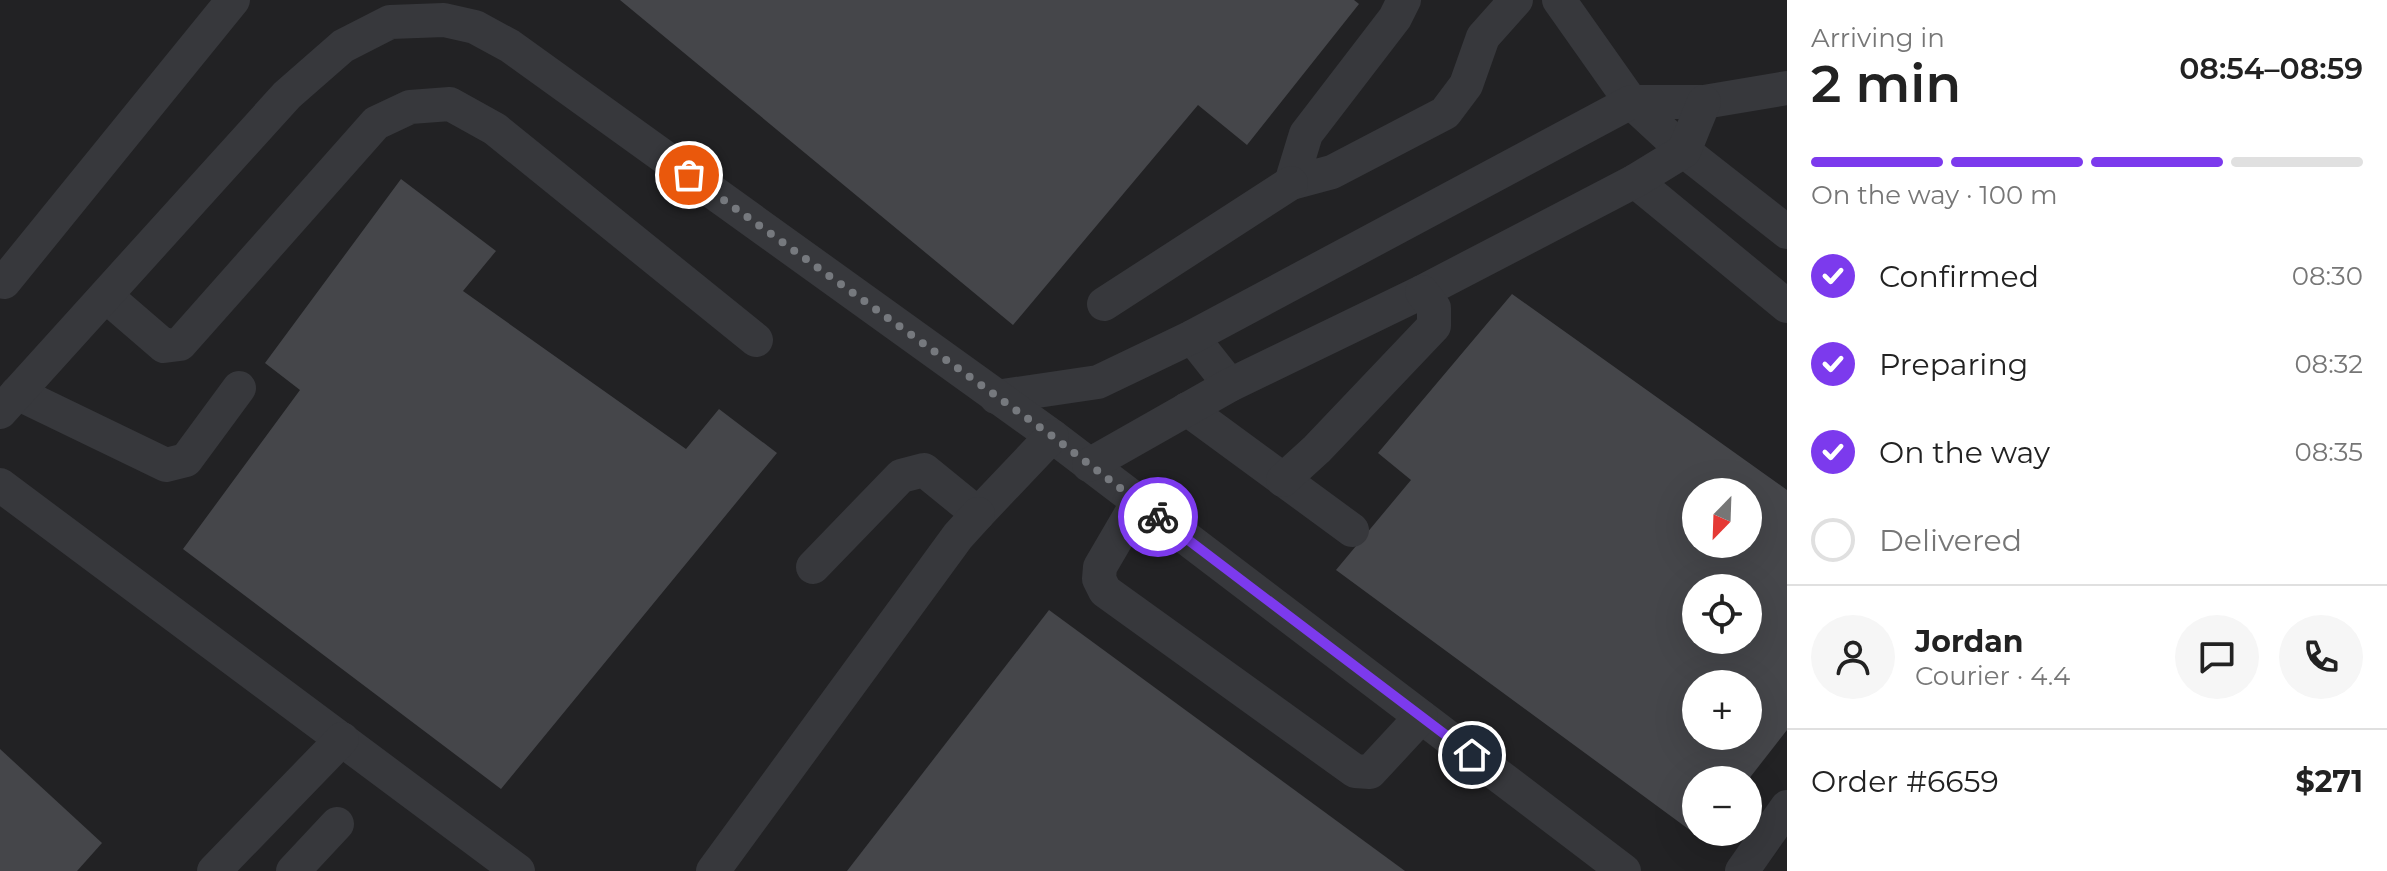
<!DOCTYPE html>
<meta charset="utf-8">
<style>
body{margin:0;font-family:Montserrat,sans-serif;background:#f6f6f6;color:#222;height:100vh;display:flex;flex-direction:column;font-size:30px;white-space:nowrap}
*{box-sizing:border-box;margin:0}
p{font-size:26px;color:#767676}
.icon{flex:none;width:44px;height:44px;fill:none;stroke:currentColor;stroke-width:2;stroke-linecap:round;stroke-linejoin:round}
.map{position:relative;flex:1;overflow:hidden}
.sheet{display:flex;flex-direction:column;background:#fff;width:600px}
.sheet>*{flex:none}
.needle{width:52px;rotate:203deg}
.buttons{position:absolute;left:1682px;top:478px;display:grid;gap:16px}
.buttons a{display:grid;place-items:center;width:80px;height:80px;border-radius:50%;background:#fff;box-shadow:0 8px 32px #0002;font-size:40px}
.pin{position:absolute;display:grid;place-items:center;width:68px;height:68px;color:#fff;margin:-34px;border:4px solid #fff;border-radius:50%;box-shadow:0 2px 8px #0007}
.courier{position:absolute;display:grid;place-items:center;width:80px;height:80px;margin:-40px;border:6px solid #7c3aed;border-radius:50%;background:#fff;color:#222;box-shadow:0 2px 10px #0007}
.headline em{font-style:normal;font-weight:600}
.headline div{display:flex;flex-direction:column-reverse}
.headline{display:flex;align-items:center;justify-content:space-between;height:136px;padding:0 24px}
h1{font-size:52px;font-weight:600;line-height:60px}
.bar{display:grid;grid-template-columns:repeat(4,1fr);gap:12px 8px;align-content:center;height:96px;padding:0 24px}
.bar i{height:10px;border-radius:6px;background:#e0e0e0}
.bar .active{background:#7c3aed}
.bar p{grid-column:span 4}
.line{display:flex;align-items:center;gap:20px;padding:0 24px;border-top:2px solid #e0e0e0}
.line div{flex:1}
.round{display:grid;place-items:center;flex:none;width:84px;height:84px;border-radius:42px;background:#f6f6f6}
ol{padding:0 24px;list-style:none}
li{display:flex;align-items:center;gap:24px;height:88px}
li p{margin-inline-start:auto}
li .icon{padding:8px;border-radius:50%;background:#7c3aed;color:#fff;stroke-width:4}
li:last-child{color:#767676}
li i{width:44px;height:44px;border:4px solid #e0e0e0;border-radius:50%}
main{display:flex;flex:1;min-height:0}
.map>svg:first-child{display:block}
.built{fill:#222224;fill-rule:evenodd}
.building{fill:#45464a;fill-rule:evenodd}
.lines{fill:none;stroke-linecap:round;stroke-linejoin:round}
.minor{stroke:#37383c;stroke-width:34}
.done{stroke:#76797e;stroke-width:8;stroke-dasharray:0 14.4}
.route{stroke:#7c3aed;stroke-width:10}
</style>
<main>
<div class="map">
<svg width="1787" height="871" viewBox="0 0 1787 871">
<rect width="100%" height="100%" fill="#161617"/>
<path class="built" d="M0 0H1787V871H0ZM1696 492H1748V544H1696ZM1696 588H1748V640H1696ZM1696 684H1748V736H1696ZM1696 780H1748V832H1696Z"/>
<g class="building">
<polygon points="620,0 1354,0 1359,4 1247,145 1198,105 1013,325"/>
<polygon points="401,179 496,251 463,291 686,449 719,409 777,453 501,789 183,549 300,390 265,363"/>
<path d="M1512 294 1787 490V730L1748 780H1696V832H1708L1702 839 1336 570 1411 480 1378 453ZM1696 492H1748V544H1696ZM1696 588H1748V640H1696ZM1696 684H1748V736H1696Z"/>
<polygon points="1049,610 1405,871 847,871"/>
<polygon points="0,749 102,843 77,871 0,871"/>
</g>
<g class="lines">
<g class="minor">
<polyline points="1404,0 1395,18 1306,134 1291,183 1332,172 1445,113 1466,85 1483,37 1516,0"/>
<polyline points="1559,0 1631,102 1684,151 1787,232"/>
<polyline points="1635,181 1787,306"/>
<polyline points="4,282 233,0"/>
<polyline points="106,296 164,346 180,344 376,123 410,107 450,104 495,129 756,340"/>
<polyline points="1104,304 1291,183"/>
<polyline points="1192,337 1230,385"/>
<polyline points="17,393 166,465 186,460 239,388"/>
<polyline points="996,397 1098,382 1192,337 1631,102 1704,102 1787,88"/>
<polyline points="1187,409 1352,530"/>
<polyline points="0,412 287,95 343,46 390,22 444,20 475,27 510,46 1052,436 1624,871"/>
<polyline points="1089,465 1230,385 1422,292 1635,181 1684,151 1704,102"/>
<polyline points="1283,480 1317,449 1434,326 1434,308 1422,292"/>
<polyline points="0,485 518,871"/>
<polyline points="1138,502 1100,567 1099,579 1105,591 1355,771 1370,772 1421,717"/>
<polyline points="813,567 901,476 924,470 978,514 1052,436"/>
<polyline points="214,871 342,739"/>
<polyline points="293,871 337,824"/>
<polyline points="713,871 958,536 978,514"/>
<polyline points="1742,871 1787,807"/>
</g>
</g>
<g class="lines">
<polyline class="done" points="689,175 1052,436 1158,517"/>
<polyline class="route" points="1158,517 1472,755"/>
</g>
</svg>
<div class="buttons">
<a><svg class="needle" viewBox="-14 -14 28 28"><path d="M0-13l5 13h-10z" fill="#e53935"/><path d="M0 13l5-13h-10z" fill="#767676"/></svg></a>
<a><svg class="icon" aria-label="locate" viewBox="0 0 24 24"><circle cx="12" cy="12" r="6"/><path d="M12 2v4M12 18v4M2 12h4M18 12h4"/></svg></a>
<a>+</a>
<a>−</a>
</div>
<div class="pin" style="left:689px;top:175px;background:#ea580c"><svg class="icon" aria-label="bag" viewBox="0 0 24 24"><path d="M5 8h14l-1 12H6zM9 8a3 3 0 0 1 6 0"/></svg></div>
<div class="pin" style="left:1472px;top:755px;background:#1f2937"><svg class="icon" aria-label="home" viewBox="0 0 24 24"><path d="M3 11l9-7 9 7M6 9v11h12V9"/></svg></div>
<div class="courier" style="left:1158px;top:517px"><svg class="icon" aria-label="bike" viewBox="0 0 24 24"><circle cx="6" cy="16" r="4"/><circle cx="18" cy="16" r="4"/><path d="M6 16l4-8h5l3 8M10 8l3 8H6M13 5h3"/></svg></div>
</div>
<section class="sheet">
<div class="headline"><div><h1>2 min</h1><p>Arriving in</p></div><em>08:54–08:59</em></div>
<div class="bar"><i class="active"></i><i class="active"></i><i class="active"></i><i></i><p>On the way · 100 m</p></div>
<ol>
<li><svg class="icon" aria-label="check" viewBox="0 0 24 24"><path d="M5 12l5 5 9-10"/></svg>Confirmed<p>08:30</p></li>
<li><svg class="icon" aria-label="check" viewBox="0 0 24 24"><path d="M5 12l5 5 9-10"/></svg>Preparing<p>08:32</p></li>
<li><svg class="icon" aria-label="check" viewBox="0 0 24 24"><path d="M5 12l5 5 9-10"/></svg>On the way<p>08:35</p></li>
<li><i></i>Delivered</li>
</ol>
<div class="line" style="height:144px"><a class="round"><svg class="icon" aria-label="person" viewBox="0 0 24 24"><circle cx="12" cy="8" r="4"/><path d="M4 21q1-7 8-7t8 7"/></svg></a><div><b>Jordan</b><p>Courier · 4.4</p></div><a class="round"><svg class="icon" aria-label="chat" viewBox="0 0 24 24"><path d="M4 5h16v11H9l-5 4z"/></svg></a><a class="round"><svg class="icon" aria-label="phone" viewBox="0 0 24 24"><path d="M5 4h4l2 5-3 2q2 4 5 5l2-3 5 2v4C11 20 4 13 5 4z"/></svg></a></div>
<div class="line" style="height:104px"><div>Order #6659</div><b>$271</b></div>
</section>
</main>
